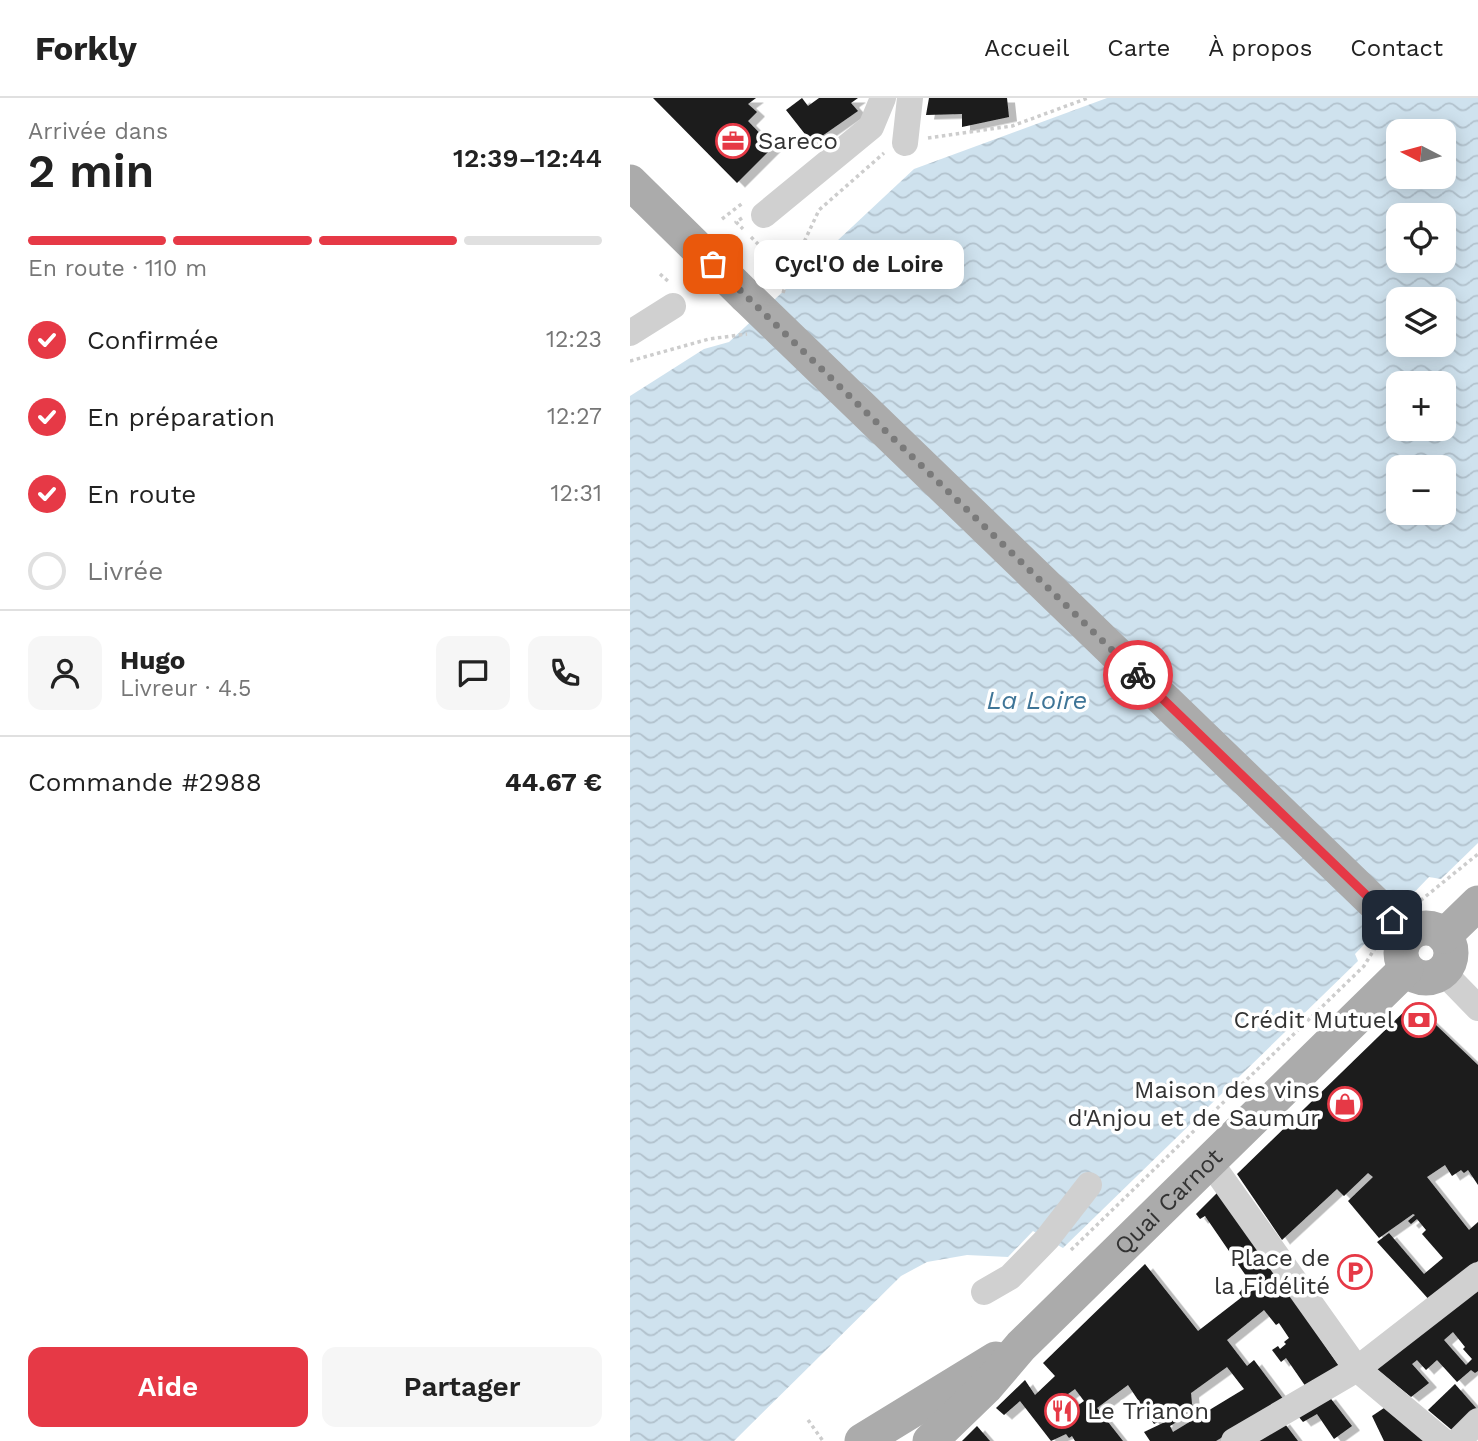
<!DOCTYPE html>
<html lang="fr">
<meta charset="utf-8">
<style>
body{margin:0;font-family:"Work Sans",sans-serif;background:#f6f6f6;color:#222;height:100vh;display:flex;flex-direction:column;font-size:26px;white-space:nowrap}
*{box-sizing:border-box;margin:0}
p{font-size:23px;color:#767676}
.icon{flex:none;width:38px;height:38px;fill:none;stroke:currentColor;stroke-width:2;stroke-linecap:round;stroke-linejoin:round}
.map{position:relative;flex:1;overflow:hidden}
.drawer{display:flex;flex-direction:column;background:#fff;width:630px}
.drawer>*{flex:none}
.needle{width:46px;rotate:276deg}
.buttons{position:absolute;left:756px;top:21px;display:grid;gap:14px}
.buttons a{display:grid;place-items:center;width:70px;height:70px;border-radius:14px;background:#fff;box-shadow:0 4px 18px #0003;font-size:35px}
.pin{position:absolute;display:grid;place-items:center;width:60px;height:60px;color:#fff;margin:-30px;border-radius:14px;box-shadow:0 4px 10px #0006}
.courier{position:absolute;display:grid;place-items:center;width:70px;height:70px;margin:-35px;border:5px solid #e63946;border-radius:50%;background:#fff;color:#222;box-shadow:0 2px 9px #0007}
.bubble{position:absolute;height:49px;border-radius:14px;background:#fff;box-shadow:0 4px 18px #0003;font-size:23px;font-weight:600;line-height:49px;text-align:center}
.headline em{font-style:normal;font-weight:600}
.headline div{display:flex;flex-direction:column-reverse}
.headline{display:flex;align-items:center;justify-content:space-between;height:119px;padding:0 28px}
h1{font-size:46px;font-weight:600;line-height:52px}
.bar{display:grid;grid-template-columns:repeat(4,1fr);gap:10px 7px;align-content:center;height:84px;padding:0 28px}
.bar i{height:9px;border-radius:5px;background:#e0e0e0}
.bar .current{background:#e63946}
.bar p{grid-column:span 4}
.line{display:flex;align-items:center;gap:18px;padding:0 28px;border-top:2px solid #e0e0e0}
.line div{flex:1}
.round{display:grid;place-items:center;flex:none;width:74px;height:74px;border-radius:14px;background:#f6f6f6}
ol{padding:0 28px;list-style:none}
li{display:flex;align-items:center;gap:21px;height:77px}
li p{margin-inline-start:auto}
li .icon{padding:7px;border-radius:50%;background:#e63946;color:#fff;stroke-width:4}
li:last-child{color:#767676}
li i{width:38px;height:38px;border:4px solid #e0e0e0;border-radius:50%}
.action{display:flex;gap:14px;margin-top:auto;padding:14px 28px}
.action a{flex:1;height:80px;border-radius:14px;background:#e63946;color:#fff;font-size:28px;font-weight:600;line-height:80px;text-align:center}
.action a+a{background:#f6f6f6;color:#222}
header{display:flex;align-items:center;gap:42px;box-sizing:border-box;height:98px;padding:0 35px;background:#fff;border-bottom:2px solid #e0e0e0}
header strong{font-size:33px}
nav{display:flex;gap:38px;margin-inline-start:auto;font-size:24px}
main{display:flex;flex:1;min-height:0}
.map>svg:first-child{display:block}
.water{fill:url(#water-waves);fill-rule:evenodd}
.building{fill:#1a1a1a;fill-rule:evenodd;filter:url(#shadow)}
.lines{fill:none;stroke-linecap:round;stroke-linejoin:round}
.path{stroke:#cdcdcd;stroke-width:3.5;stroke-dasharray:3.5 3.5;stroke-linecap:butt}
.minor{stroke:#d0d0d0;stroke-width:26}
.major{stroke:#ababab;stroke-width:35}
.major-bridge{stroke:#ababab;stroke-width:35}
.done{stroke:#7a7a7a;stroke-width:7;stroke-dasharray:0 12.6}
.route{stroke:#e63946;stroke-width:9}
.labels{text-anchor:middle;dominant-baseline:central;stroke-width:7;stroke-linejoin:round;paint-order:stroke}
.poi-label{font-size:24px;fill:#333;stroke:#fff;text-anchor:end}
.street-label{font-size:24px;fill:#333;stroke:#fff}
.water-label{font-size:26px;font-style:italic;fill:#3f7597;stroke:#fff}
</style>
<header>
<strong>Forkly</strong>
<nav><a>Accueil</a><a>Carte</a><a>À propos</a><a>Contact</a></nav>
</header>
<main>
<section class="drawer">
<div class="headline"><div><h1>2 min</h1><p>Arrivée dans</p></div><em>12:39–12:44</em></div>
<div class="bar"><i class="current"></i><i class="current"></i><i class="current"></i><i></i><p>En route · 110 m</p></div>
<ol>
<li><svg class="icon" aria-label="check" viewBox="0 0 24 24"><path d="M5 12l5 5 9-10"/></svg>Confirmée<p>12:23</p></li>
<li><svg class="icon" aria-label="check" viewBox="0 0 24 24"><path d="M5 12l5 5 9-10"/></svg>En préparation<p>12:27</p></li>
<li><svg class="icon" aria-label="check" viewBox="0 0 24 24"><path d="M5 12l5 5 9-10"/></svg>En route<p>12:31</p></li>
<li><i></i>Livrée</li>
</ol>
<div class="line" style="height:126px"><a class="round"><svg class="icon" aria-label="person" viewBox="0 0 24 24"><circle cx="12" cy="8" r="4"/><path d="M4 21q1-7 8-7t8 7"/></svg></a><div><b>Hugo</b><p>Livreur · 4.5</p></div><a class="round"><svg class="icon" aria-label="chat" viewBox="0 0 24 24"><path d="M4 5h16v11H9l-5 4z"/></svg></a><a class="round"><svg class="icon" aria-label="phone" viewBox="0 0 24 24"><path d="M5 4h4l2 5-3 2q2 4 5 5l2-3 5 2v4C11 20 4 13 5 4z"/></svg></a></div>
<div class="line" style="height:91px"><div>Commande #2988</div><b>44.67 €</b></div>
<div class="action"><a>Aide</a><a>Partager</a></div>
</section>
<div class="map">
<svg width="848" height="1343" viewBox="0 0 848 1343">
<defs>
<pattern id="water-waves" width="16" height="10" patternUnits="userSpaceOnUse" patternTransform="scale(1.75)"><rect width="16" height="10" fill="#cfe2ee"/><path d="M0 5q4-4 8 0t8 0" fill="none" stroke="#b2c2cd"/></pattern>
<filter id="shadow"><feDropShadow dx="8" dy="4.5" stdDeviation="0" flood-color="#0004"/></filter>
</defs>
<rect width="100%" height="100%" fill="#fff"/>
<path class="water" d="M477 0H848V745L811 781 799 779 725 856 728 863 433 1150 403 1133 378 1159 337 1157 297 1164 271 1178 104 1343H0V298L74 251 99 244 284 71ZM768 33H814V79H768ZM768 117H814V163H768ZM768 201H814V247H768ZM768 285H814V331H768ZM768 369H814V415H768Z"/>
<g class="building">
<polygon points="23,0 126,0 118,6 127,14 118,23 143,49 107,85"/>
<polygon points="172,0 178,8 189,0 228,0 221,5 228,13 182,45 156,12"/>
<polygon points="299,0 377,0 379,19 332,29 332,16 296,17"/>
<polygon points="783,905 848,967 848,1087 838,1072 834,1075 831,1072 822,1078 815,1067 797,1079 839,1132 848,1124 848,1163 821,1184 802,1205 747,1144 759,1135 794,1176 813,1160 792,1136 796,1132 787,1121 781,1126 778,1123 785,1117 783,1116 749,1140 718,1103 743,1079 738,1075 714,1098 707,1091 652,1142 607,1076"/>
<path d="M589 1093 709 1268 676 1289 656 1260 651 1264 642 1252 648 1248 650 1251 656 1246 654 1244 659 1240 649 1225 646 1227 634 1212 597 1242 617 1268 624 1262 654 1302 586 1343H520L514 1334 535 1324 530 1315 524 1318 528 1324 524 1326 498 1287 467 1310 493 1343H445L442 1338 439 1340 436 1336 421 1343 390 1303 374 1317 366 1310 395 1282 405 1297 425 1278 413 1265 515 1166 568 1233 612 1199 609 1195 613 1190 620 1194 625 1191 575 1118 570 1121 566 1116ZM597 1269 614 1291 543 1334 540 1328 566 1312 562 1306 561 1295ZM445 1291 454 1303 447 1308 438 1296Z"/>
<path d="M848 1187V1273L845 1275 841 1272 827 1284 807 1262 796 1272 787 1262 782 1266 799 1285 781 1299 745 1270ZM823 1234 835 1249 833 1251 842 1261 836 1267 814 1242Z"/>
<polygon points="825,1286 847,1311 823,1333 798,1312"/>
<polygon points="698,1297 722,1328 704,1341 687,1316 673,1324 664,1313"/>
<polygon points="757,1308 800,1343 754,1343 742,1318"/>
<polygon points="652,1322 668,1343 623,1343"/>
<polygon points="347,1328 360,1343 332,1343"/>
</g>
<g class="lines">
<g class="path">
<polyline points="298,40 382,28 458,0"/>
<polyline points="112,120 106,124 113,131"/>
<polyline points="92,121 114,104"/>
<polyline points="121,139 139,157"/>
<polyline points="30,176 39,184"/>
<polyline points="153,195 161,172 189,112 254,55"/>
<polyline points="0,263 79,241 117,236"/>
<polyline points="785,807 848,756"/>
<polyline points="441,1152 734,868 748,845"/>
<polyline points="178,1322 193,1343"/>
</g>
<g class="minor">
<polyline points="275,45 280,0"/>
<polyline points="134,117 241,29 253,0"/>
<polyline points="0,235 43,208"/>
<polyline points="813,874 848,910"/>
<polyline points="580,1064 727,1271 813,1343"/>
<polyline points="354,1194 380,1179 417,1141 459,1087"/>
<polyline points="604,1343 727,1271 848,1177"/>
<polyline points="828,1343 848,1323"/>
</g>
<g class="major">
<polyline points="0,84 116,198"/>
<circle cx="796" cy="855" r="25"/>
<polyline points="814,838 848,805"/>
<polyline points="232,1343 366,1261"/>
<path id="s1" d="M300 1343 356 1289 391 1248 776 871"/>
</g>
<polyline class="major-bridge" points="116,198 762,822"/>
</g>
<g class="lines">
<polyline class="done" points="83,166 508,577"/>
<polyline class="route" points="508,577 762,822"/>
</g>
<defs>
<g id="office-ring" transform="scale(1.75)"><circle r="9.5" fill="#fff" stroke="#e63946" stroke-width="1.5"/><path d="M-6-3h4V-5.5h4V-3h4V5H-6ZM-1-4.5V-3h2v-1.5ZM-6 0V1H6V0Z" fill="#e63946"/></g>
<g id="bank-ring" transform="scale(1.75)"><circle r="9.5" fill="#fff" stroke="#e63946" stroke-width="1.5"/><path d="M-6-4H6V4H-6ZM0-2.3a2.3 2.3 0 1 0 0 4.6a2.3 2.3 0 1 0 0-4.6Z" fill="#e63946"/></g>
<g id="shop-ring" transform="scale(1.75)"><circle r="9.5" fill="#fff" stroke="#e63946" stroke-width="1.5"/><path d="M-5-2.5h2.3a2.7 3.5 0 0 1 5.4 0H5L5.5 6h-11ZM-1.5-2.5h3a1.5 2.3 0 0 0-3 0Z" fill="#e63946"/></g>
<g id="parking-ring" transform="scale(1.75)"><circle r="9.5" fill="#fff" stroke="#e63946" stroke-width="1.5"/><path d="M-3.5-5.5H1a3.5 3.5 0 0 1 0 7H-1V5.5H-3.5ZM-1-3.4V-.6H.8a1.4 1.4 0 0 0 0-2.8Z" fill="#e63946"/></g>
<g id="restaurant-ring" transform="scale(1.75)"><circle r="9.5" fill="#fff" stroke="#e63946" stroke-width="1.5"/><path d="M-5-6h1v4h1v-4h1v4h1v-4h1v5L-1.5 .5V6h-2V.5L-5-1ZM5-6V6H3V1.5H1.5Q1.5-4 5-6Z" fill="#e63946"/></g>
</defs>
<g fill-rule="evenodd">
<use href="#office-ring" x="103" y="43"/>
<use href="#bank-ring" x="789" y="922"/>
<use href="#shop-ring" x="715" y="1006"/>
<use href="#parking-ring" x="725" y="1174"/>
<use href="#restaurant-ring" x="432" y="1313"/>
</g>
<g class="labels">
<g class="poi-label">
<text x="128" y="43" text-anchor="start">Sareco</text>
<text x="764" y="922">Crédit Mutuel</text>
<text x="690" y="992">Maison des vins<tspan x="690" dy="28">d'Anjou et de Saumur</tspan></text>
<text x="700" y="1160">Place de<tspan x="700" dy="28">la Fidélité</tspan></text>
<text x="457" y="1313" text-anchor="start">Le Trianon</text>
</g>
<g class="street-label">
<text stroke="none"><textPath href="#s1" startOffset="338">Quai Carnot</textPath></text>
</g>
<g class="water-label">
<text x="407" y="602">La Loire</text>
</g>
</g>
</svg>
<div class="buttons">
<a><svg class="needle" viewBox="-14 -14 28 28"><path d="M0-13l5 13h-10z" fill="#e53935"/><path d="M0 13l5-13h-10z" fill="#767676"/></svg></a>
<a><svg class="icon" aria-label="locate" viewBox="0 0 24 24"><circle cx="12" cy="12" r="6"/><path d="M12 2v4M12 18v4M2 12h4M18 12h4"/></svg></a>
<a><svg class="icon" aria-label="layers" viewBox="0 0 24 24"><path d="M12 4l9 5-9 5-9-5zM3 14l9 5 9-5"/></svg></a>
<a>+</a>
<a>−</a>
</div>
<div class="pin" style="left:83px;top:166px;background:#ea580c"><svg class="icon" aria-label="bag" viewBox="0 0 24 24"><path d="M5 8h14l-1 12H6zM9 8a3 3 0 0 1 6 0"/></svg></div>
<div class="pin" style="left:762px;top:822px;background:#1f2937"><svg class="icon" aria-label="home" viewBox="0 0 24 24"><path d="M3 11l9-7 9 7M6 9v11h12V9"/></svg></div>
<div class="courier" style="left:508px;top:577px"><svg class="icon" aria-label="bike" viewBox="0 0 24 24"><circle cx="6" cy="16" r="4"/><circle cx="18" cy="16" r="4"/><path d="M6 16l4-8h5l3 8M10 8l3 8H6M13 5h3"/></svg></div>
<div class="bubble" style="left:124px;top:142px;width:210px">Cycl'O de Loire</div>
</div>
</main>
